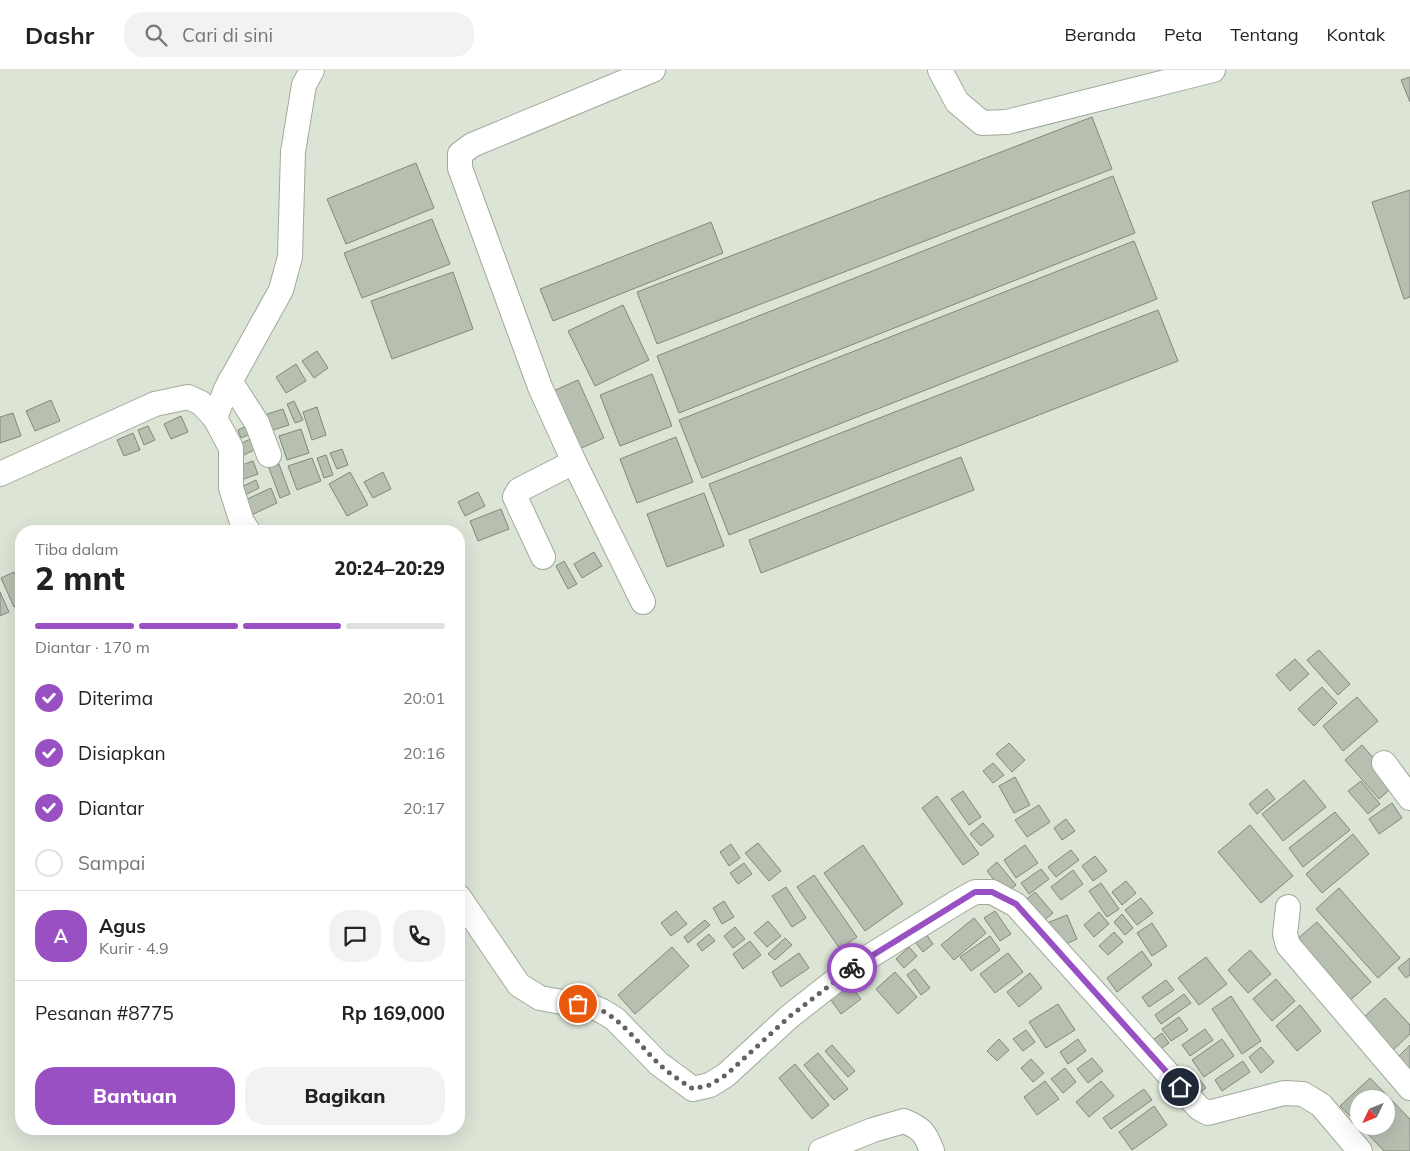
<!DOCTYPE html>
<html lang="id">
<meta charset="utf-8">
<style>
body{margin:0;font-family:Mulish,sans-serif;background:#f2f2f2;color:#222;height:100vh;display:flex;flex-direction:column;font-size:19px;white-space:nowrap}
*{box-sizing:border-box;margin:0}
p{font-size:16px;color:#767676}
.icon{flex:none;width:28px;height:28px;fill:none;stroke:currentColor;stroke-width:2;stroke-linecap:round;stroke-linejoin:round}
.map{position:relative;flex:1;overflow:hidden}
.panel{position:absolute;left:15px;top:455px;width:450px;height:610px;display:flex;flex-direction:column;background:#fff;border-radius:20px;box-shadow:0 5px 20px #0002}
.panel>*{flex:none}
.needle{width:32px;rotate:227deg}
.tools{position:absolute;left:1350px;top:1020px;display:grid;gap:10px}
.tools a{display:grid;place-items:center;width:45px;height:45px;border-radius:50%;background:#fff;box-shadow:0 5px 20px #0002;font-size:25px}
.pin{position:absolute;display:grid;place-items:center;width:42px;height:42px;color:#fff;margin:-21px;border:2px solid #fff;border-radius:50%;box-shadow:0 1px 5px #0007}
.courier{position:absolute;display:grid;place-items:center;width:50px;height:50px;margin:-25px;border:4px solid #9850c3;border-radius:50%;background:#fff;color:#222;box-shadow:0 1px 6px #0007}
.headline em{font-style:normal;font-weight:800}
.headline div{display:flex;flex-direction:column-reverse}
.headline{display:flex;align-items:center;justify-content:space-between;height:85px;padding:0 20px}
h1{font-size:32px;font-weight:800;line-height:38px}
.bar{display:grid;grid-template-columns:repeat(4,1fr);gap:8px 5px;align-content:center;height:60px;padding:0 20px}
.bar i{height:6px;border-radius:4px;background:#e0e0e0}
.bar .active{background:#9850c3}
.bar p{grid-column:span 4}
.line{display:flex;align-items:center;gap:12px;padding:0 20px;border-top:1px solid #e0e0e0}
.line div{flex:1}
.round{display:grid;place-items:center;flex:none;width:52px;height:52px;border-radius:20px;background:#f2f2f2}
ol{padding:0 20px;list-style:none}
li{display:flex;align-items:center;gap:15px;height:55px}
li p{margin-inline-start:auto}
li .icon{padding:5px;border-radius:50%;background:#9850c3;color:#fff;stroke-width:4}
li:last-child{color:#767676}
li i{width:28px;height:28px;border:2px solid #e0e0e0;border-radius:50%}
.action{display:flex;gap:10px;margin-top:auto;padding:10px 20px}
.action a{flex:1;height:58px;border-radius:20px;background:#9850c3;color:#fff;font-size:20px;font-weight:800;line-height:58px;text-align:center}
.action a+a{background:#f2f2f2;color:#222}
header{display:flex;align-items:center;gap:30px;box-sizing:border-box;height:70px;padding:0 25px;background:#fff;border-bottom:1px solid #e0e0e0}
header strong{font-size:24px}
nav{display:flex;gap:28px;margin-inline-start:auto;font-size:18px}
.search{width:350px;height:45px;background:#f2f2f2;display:flex;align-items:center;gap:12px;box-sizing:border-box;padding:0 18px;border-radius:20px;color:#767676;font-size:19px}
.map>svg:first-child{display:block}
.building{fill:#b7bfb1;stroke:#81887c}
.lines{fill:none;stroke-linecap:round;stroke-linejoin:round}
.minor-casing{stroke:#a1a99b;stroke-width:26}
.minor{stroke:#fff;stroke-width:24}
.done{stroke:#60655d;stroke-width:5;stroke-dasharray:0 9}
.route{stroke:#9850c3;stroke-width:6}
</style>
<header>
<strong>Dashr</strong>
<div class="search"><svg class="icon" aria-label="search" viewBox="0 0 24 24"><circle cx="10" cy="10" r="6"/><path d="M15 15l6 6"/></svg>Cari di sini</div>
<nav><a>Beranda</a><a>Peta</a><a>Tentang</a><a>Kontak</a></nav>
</header>
<div class="map">
<svg width="1410" height="1081" viewBox="0 0 1410 1081">
<rect width="100%" height="100%" fill="#dce4d6"/>
<g class="building">
<polygon points="1410,7 1410,32 1401,10"/>
<polygon points="1092,47 1112,99 657,274 637,222"/>
<polygon points="416,93 434,138 346,174 327,129"/>
<polygon points="1113,106 1135,163 679,343 657,286"/>
<polygon points="1410,120 1410,227 1404,229 1372,132"/>
<polygon points="432,149 450,194 362,228 344,183"/>
<polygon points="711,152 723,183 553,251 540,219"/>
<polygon points="1134,171 1157,229 702,408 679,350"/>
<polygon points="453,202 473,259 392,289 371,231"/>
<polygon points="623,235 649,290 595,316 568,261"/>
<polygon points="1158,240 1178,291 729,465 709,414"/>
<polygon points="317,281 328,298 314,308 302,291"/>
<polygon points="296,294 306,311 286,323 276,307"/>
<polygon points="652,304 672,356 620,376 600,325"/>
<polygon points="578,310 604,368 577,380 551,322"/>
<polygon points="51,330 60,351 35,361 26,341"/>
<polygon points="294,331 303,350 295,353 287,334"/>
<polygon points="317,337 326,365 312,370 303,342"/>
<polygon points="283,339 289,355 267,362 261,346"/>
<polygon points="13,343 21,366 0,373 0,347"/>
<polygon points="181,346 188,362 171,369 164,354"/>
<polygon points="251,354 255,362 241,368 238,360"/>
<polygon points="148,356 155,370 144,375 138,360"/>
<polygon points="301,359 309,383 287,390 279,366"/>
<polygon points="133,363 140,380 124,386 117,370"/>
<polygon points="255,367 260,377 240,387 235,376"/>
<polygon points="676,367 693,412 637,433 620,389"/>
<polygon points="342,379 348,395 337,399 330,383"/>
<polygon points="326,385 333,405 324,408 317,388"/>
<polygon points="961,387 974,420 761,503 749,470"/>
<polygon points="312,388 321,411 297,420 288,396"/>
<polygon points="253,391 258,404 241,410 236,397"/>
<polygon points="279,394 290,424 280,428 269,398"/>
<polygon points="350,402 368,435 347,446 329,414"/>
<polygon points="383,402 391,419 373,428 364,412"/>
<polygon points="256,410 259,418 243,426 239,418"/>
<polygon points="271,418 277,433 249,446 243,431"/>
<polygon points="478,422 485,436 465,446 458,432"/>
<polygon points="704,423 724,476 667,497 647,444"/>
<polygon points="501,439 509,459 478,471 470,451"/>
<polygon points="594,482 602,496 582,508 574,494"/>
<polygon points="564,491 577,514 568,519 556,496"/>
<polygon points="14,502 21,517 21,533 14,537 1,508"/>
<polygon points="0,522 9,542 0,546"/>
<polygon points="1319,580 1350,614 1338,625 1307,590"/>
<polygon points="1295,589 1309,604 1290,621 1276,605"/>
<polygon points="1322,617 1337,633 1314,656 1298,639"/>
<polygon points="1357,627 1378,651 1343,681 1323,656"/>
<polygon points="1009,673 1025,690 1012,702 996,684"/>
<polygon points="1362,675 1396,714 1379,729 1345,690"/>
<polygon points="993,693 1004,705 993,713 983,701"/>
<polygon points="1015,707 1030,735 1014,743 999,716"/>
<polygon points="1304,710 1326,737 1283,771 1262,744"/>
<polygon points="1361,711 1380,734 1368,744 1348,721"/>
<polygon points="1267,719 1275,729 1257,744 1249,734"/>
<polygon points="963,721 981,747 969,755 951,729"/>
<polygon points="937,726 979,784 963,795 922,738"/>
<polygon points="1392,733 1402,748 1379,764 1369,749"/>
<polygon points="1039,735 1050,752 1027,767 1015,750"/>
<polygon points="1335,742 1350,760 1303,797 1289,778"/>
<polygon points="1066,749 1075,761 1062,770 1054,758"/>
<polygon points="983,753 994,766 981,776 970,764"/>
<polygon points="1250,755 1293,806 1261,833 1218,782"/>
<polygon points="1353,764 1369,784 1322,823 1306,804"/>
<polygon points="758,773 781,801 769,811 745,783"/>
<polygon points="731,774 740,788 729,796 720,782"/>
<polygon points="863,775 903,834 865,861 824,803"/>
<polygon points="1025,775 1038,793 1016,808 1004,790"/>
<polygon points="1071,780 1079,790 1056,807 1048,797"/>
<polygon points="1095,786 1107,801 1093,811 1082,796"/>
<polygon points="997,792 1016,815 1005,824 987,801"/>
<polygon points="744,793 752,804 738,814 730,803"/>
<polygon points="1041,799 1049,809 1029,824 1021,813"/>
<polygon points="1073,800 1083,814 1061,830 1051,817"/>
<polygon points="814,805 857,867 840,879 797,817"/>
<polygon points="1126,811 1136,823 1122,835 1112,822"/>
<polygon points="1101,813 1119,839 1107,847 1089,821"/>
<polygon points="786,817 806,848 792,857 772,826"/>
<polygon points="1339,818 1400,888 1378,908 1316,839"/>
<polygon points="1035,822 1053,843 1038,855 1021,834"/>
<polygon points="1141,828 1153,843 1137,855 1125,840"/>
<polygon points="724,831 734,847 722,854 713,838"/>
<polygon points="676,841 687,854 671,866 661,853"/>
<polygon points="995,841 1011,864 1000,871 984,848"/>
<polygon points="1099,842 1109,854 1094,867 1084,855"/>
<polygon points="1122,844 1133,858 1125,865 1114,852"/>
<polygon points="1067,845 1077,869 1057,878 1047,853"/>
<polygon points="974,848 986,863 954,890 941,875"/>
<polygon points="705,850 710,855 688,873 684,867"/>
<polygon points="768,851 781,866 767,877 754,863"/>
<polygon points="1317,852 1371,912 1348,932 1295,871"/>
<polygon points="1152,853 1167,876 1152,886 1137,863"/>
<polygon points="735,857 745,869 733,878 724,866"/>
<polygon points="1114,862 1123,872 1108,885 1099,876"/>
<polygon points="709,864 715,871 702,881 697,874"/>
<polygon points="926,864 933,874 923,882 915,872"/>
<polygon points="990,866 1000,880 971,901 960,887"/>
<polygon points="785,868 792,875 775,890 768,884"/>
<polygon points="750,871 761,885 743,899 733,884"/>
<polygon points="672,877 689,896 635,944 618,925"/>
<polygon points="909,877 917,886 904,898 896,889"/>
<polygon points="1250,880 1271,904 1248,923 1228,900"/>
<polygon points="1142,881 1152,895 1117,922 1107,908"/>
<polygon points="799,883 809,898 781,917 772,902"/>
<polygon points="1008,883 1023,902 995,923 980,904"/>
<polygon points="1206,887 1227,914 1199,935 1178,908"/>
<polygon points="1410,888 1410,905 1406,908 1398,898"/>
<polygon points="915,899 930,918 921,925 907,905"/>
<polygon points="895,902 917,927 898,944 876,919"/>
<polygon points="1030,903 1042,918 1019,937 1007,922"/>
<polygon points="1276,909 1295,931 1272,951 1253,929"/>
<polygon points="1166,910 1174,920 1149,937 1142,927"/>
<polygon points="848,912 861,929 841,944 828,926"/>
<polygon points="1184,924 1191,933 1161,954 1155,945"/>
<polygon points="1231,926 1261,971 1242,984 1212,939"/>
<polygon points="1385,928 1410,955 1410,964 1393,980 1363,948"/>
<polygon points="1058,934 1075,960 1046,978 1029,952"/>
<polygon points="1300,935 1321,961 1297,981 1276,956"/>
<polygon points="1179,947 1188,960 1171,971 1162,959"/>
<polygon points="1205,959 1213,970 1190,986 1182,975"/>
<polygon points="1026,960 1035,972 1023,981 1013,969"/>
<polygon points="1162,963 1169,973 1152,985 1145,976"/>
<polygon points="999,969 1009,980 997,991 987,981"/>
<polygon points="1078,969 1086,981 1068,994 1060,982"/>
<polygon points="1222,969 1234,986 1204,1007 1192,990"/>
<polygon points="832,975 855,1001 848,1007 825,981"/>
<polygon points="1410,975 1410,1001 1397,988"/>
<polygon points="1261,977 1274,992 1261,1003 1249,987"/>
<polygon points="818,983 848,1019 834,1030 804,995"/>
<polygon points="1092,988 1103,1001 1088,1013 1077,999"/>
<polygon points="1031,989 1044,1003 1033,1012 1021,998"/>
<polygon points="1243,991 1250,1002 1222,1021 1215,1010"/>
<polygon points="795,994 829,1035 812,1049 779,1008"/>
<polygon points="1065,998 1076,1012 1063,1023 1051,1009"/>
<polygon points="1192,1000 1206,1018 1194,1027 1180,1009"/>
<polygon points="1370,1008 1410,1049 1410,1081 1384,1081 1360,1056 1386,1056 1386,1029 1359,1029 1359,1055 1340,1036"/>
<polygon points="1045,1011 1059,1029 1037,1045 1024,1027"/>
<polygon points="1101,1011 1114,1026 1089,1047 1076,1032"/>
<polygon points="1144,1019 1152,1030 1111,1059 1103,1048"/>
<polygon points="1154,1036 1167,1055 1132,1080 1119,1062"/>
</g>
<g class="lines">
<g class="minor-casing">
<g id="minor">
<polyline points="940,0 957,32 982,53 1007,52 1213,0"/>
<polyline points="230,311 257,353 269,385"/>
<polyline points="0,404 155,334 188,327 201,333 215,348"/>
<polyline points="248,461 242,452 231,418 231,378 215,348 226,319 281,220 290,187 293,82 304,15 312,0"/>
<polyline points="543,487 515,427 519,420 574,392"/>
<polyline points="643,532 574,392 540,317 460,98 460,84 472,75 653,0"/>
<polyline points="1384,693 1410,728"/>
<polyline points="459,827 519,915 540,928 567,933 588,935 602,941 615,949 659,994 693,1019 710,1015 726,1005 789,947 854,896 959,831 975,822 992,822 1016,835 1199,1038 1208,1043 1284,1023 1303,1024 1321,1035 1360,1081"/>
<polyline points="1288,837 1285,864 1288,875 1410,1018"/>
<path d="M821 1081 873 1060 904 1051C921 1058 925 1062 932 1081"/>
</g>
</g>
<use href="#minor" class="minor"/>
</g>
<g class="lines">
<path class="done" d="M578 934C614 936 634 970 658 993 668 1003 681 1011 693 1019L710 1015 726 1005 789 947 852 898"/>
<polyline class="route" points="852,898 975,822 992,822 1016,834 1180,1017"/>
</g>
</svg>
<div class="tools">
<a><svg class="needle" viewBox="-14 -14 28 28"><path d="M0-13l5 13h-10z" fill="#e53935"/><path d="M0 13l5-13h-10z" fill="#767676"/></svg></a>
</div>
<div class="pin" style="left:578px;top:934px;background:#ea580c"><svg class="icon" aria-label="bag" viewBox="0 0 24 24"><path d="M5 8h14l-1 12H6zM9 8a3 3 0 0 1 6 0"/></svg></div>
<div class="pin" style="left:1180px;top:1017px;background:#1f2937"><svg class="icon" aria-label="home" viewBox="0 0 24 24"><path d="M3 11l9-7 9 7M6 9v11h12V9"/></svg></div>
<div class="courier" style="left:852px;top:898px"><svg class="icon" aria-label="bike" viewBox="0 0 24 24"><circle cx="6" cy="16" r="4"/><circle cx="18" cy="16" r="4"/><path d="M6 16l4-8h5l3 8M10 8l3 8H6M13 5h3"/></svg></div>
<section class="panel">
<div class="headline"><div><h1>2 mnt</h1><p>Tiba dalam</p></div><em>20:24–20:29</em></div>
<div class="bar"><i class="active"></i><i class="active"></i><i class="active"></i><i></i><p>Diantar · 170 m</p></div>
<ol>
<li><svg class="icon" aria-label="check" viewBox="0 0 24 24"><path d="M5 12l5 5 9-10"/></svg>Diterima<p>20:01</p></li>
<li><svg class="icon" aria-label="check" viewBox="0 0 24 24"><path d="M5 12l5 5 9-10"/></svg>Disiapkan<p>20:16</p></li>
<li><svg class="icon" aria-label="check" viewBox="0 0 24 24"><path d="M5 12l5 5 9-10"/></svg>Diantar<p>20:17</p></li>
<li><i></i>Sampai</li>
</ol>
<div class="line" style="height:90px"><b class="round" style="background:#9850c3;color:#fff">A</b><div><b>Agus</b><p>Kurir · 4.9</p></div><a class="round"><svg class="icon" aria-label="chat" viewBox="0 0 24 24"><path d="M4 5h16v11H9l-5 4z"/></svg></a><a class="round"><svg class="icon" aria-label="phone" viewBox="0 0 24 24"><path d="M5 4h4l2 5-3 2q2 4 5 5l2-3 5 2v4C11 20 4 13 5 4z"/></svg></a></div>
<div class="line" style="height:65px"><div>Pesanan #8775</div><b>Rp 169,000</b></div>
<div class="action"><a>Bantuan</a><a>Bagikan</a></div>
</section>
</div>
